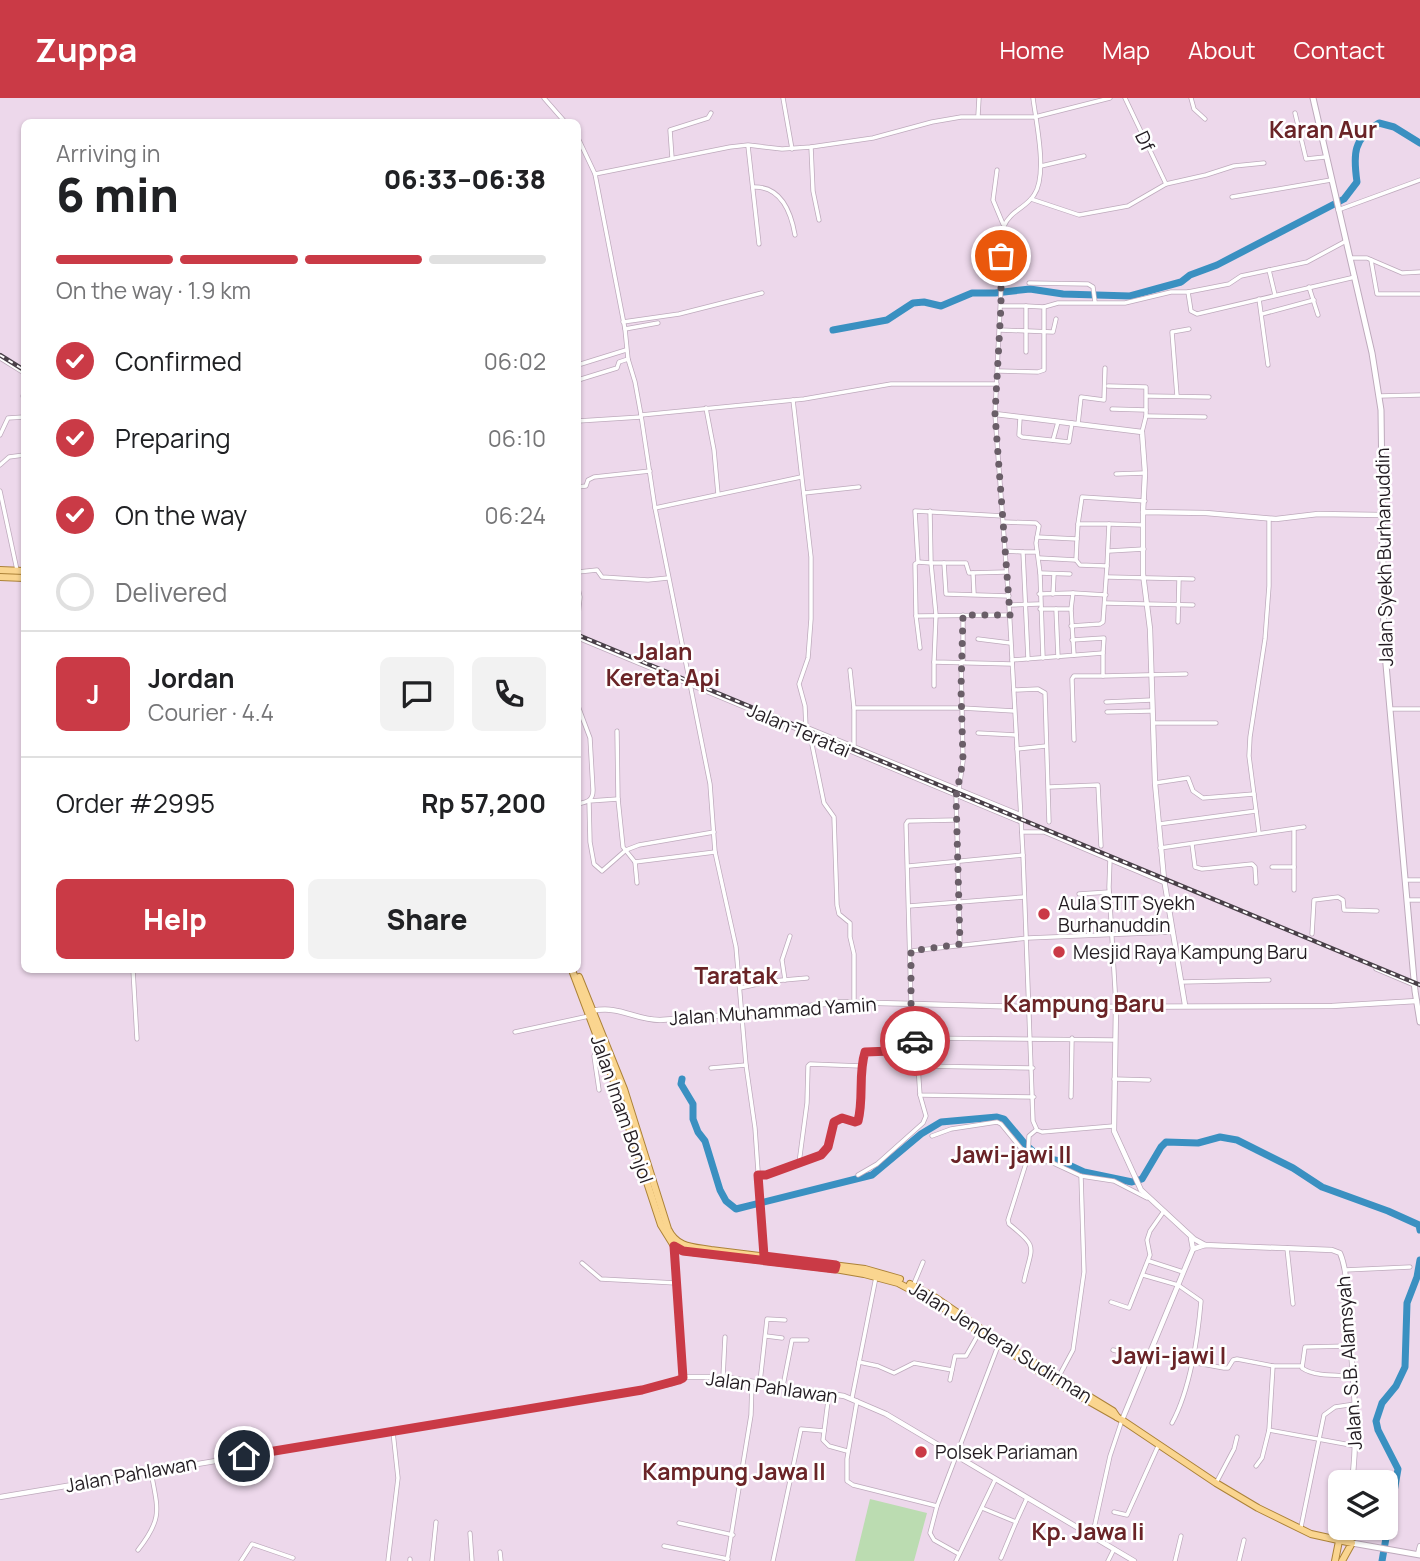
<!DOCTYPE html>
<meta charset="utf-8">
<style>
body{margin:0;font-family:Manrope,sans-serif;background:#f2f2f2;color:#202124;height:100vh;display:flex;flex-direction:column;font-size:26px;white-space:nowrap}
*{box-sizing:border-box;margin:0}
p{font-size:23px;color:#757577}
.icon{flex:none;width:38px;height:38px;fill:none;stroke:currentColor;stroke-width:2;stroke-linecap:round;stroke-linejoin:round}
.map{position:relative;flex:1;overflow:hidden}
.panel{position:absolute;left:21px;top:21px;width:560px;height:854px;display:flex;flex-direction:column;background:#fff;border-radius:10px;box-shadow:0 2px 5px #0004}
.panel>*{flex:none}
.buttons{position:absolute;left:1328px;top:1372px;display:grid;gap:14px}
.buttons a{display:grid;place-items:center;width:70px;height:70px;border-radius:10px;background:#fff;box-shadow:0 2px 5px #0004;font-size:35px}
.pin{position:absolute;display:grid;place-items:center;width:60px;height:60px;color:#fff;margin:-30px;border:4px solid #fff;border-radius:50%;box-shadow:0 2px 7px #0007}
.courier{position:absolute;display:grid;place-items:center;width:70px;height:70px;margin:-35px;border:5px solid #ca3a46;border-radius:50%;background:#fff;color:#222;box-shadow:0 2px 9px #0007}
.head em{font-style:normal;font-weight:800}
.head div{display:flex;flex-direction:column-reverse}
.head{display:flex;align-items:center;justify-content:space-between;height:119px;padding:0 35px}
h1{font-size:46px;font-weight:800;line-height:52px}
.bar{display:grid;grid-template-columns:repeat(4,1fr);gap:10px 7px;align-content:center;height:84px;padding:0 35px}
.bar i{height:9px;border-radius:5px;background:#e0e0e0}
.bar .on{background:#ca3a46}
.bar p{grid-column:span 4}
.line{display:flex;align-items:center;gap:18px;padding:0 35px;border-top:2px solid #e0e0e0}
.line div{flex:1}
.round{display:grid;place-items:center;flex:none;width:74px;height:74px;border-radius:10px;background:#f2f2f2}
ol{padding:0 35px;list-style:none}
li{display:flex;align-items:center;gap:21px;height:77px}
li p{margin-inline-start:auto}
li .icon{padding:7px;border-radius:50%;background:#ca3a46;color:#fff;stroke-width:4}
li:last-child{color:#757577}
li i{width:38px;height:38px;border:4px solid #e0e0e0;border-radius:50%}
.button{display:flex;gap:14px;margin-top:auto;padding:14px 35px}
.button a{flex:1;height:80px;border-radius:10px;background:#ca3a46;color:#fff;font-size:28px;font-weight:800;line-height:80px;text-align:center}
.button a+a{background:#f2f2f2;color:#202124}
header{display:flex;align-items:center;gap:42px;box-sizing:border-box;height:98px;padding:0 35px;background:#ca3a46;color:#fff}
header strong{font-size:33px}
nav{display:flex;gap:38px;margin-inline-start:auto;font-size:24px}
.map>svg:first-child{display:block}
.green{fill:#bbdcb1}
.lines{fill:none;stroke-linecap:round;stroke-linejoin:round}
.river{stroke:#3a90c1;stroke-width:7}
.minor-casing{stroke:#beaabc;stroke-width:5}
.tertiary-casing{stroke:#beaabc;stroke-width:6}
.secondary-casing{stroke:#beaabc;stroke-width:7}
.primary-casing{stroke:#ac8238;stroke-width:8}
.minor{stroke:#fff;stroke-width:3.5}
.tertiary{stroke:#fff;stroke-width:4.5}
.secondary{stroke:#fff;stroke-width:5}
.primary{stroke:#fad58f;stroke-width:6}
.rail-casing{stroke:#494048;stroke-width:4.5}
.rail{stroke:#fff;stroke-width:2;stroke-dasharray:5;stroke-linecap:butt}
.done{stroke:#6a5e68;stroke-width:7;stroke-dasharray:0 12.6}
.route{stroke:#ca3a46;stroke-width:9}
.poi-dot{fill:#ca3a46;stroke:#fff;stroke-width:2.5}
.labels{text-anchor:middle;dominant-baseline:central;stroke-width:5;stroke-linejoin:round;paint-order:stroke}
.street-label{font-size:19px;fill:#231c22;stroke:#fff}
.poi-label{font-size:19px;fill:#231c22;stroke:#fff;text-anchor:start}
.quarter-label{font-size:23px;font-weight:bold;fill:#6a2427;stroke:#fff}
</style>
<header>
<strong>Zuppa</strong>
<nav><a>Home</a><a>Map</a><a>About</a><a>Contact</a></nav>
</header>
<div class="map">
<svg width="1420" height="1463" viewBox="0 0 1420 1463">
<rect width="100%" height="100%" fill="#edd8eb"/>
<polygon class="green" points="870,1401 927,1415 914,1463 855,1463"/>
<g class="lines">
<g class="river">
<path d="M833 232 887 222 913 205 924 204 941 208 972 195H995L1030 191 1063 196 1130 198 1181 184 1190 177 1217 167 1344 101 1357 84C1353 56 1353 41 1379 25L1394 29 1420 45"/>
<polyline points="682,981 681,986 693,1006 693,1021 698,1034 705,1043 720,1092 726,1103 736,1111 872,1077 921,1036 941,1024 997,1019 1004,1021 1025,1046 1035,1055 1044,1060 1060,1063 1084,1074 1132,1084 1142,1081 1161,1049 1166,1044 1198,1045 1220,1039 1237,1042 1293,1070 1322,1089 1388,1113 1419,1127 1420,1132"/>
<polyline points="1382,1463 1398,1371 1378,1332 1376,1323 1382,1305 1396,1288 1405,1269 1407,1205 1417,1179 1420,1162"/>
</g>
<g class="minor-casing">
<g id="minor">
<polyline points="544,0 565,24"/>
<polyline points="783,0 792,51"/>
<path d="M1033 0C1036 24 1048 77 1034 97 1026 110 1010 113 1004 128L995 316 1009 507 1023 757 1033 1023 1037 1032 1042 1034 1113 1028"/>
<polyline points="1125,0 1166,86"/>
<polyline points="1191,0 1194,11 1205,21"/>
<polyline points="1295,15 1306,61 1325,59"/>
<polyline points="978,18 979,0"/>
<polyline points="578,40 595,76"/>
<polyline points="748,48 759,146"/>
<polyline points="811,49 813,93 819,122"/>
<polyline points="672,60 670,32 708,20 711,15"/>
<polyline points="1041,68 1084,58"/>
<polyline points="997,72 993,102 1003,126"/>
<path d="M753 89C781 88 791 114 795 137"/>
<polyline points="1232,99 1331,82"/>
<polyline points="1031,101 1079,117 1128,108 1166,86 1206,77 1234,68 1264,65"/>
<polyline points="1338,112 1420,82"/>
<polyline points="1351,160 1367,160 1402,175 1420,174"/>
<polyline points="1371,162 1377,196 1420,196"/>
<polyline points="1269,172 1275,197"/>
<polyline points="1029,185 1088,186 1093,189 1095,204"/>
<polyline points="1309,189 1318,217"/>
<polyline points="1188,194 1191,213 1197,216 1355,179"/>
<polyline points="1259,201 1268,267"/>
<polyline points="1001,208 1026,208"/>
<polyline points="1044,209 1058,205 1125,205 1171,194 1188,194 1229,186 1241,178 1307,164 1346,143"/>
<polyline points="1262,216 1314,202"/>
<polyline points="623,224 679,216 762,195"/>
<polyline points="625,231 658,225"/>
<polyline points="1000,232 1053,234 1056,221"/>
<polyline points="0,260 24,275"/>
<polyline points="581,266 626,252"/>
<polyline points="999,273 1038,274 1044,272 1044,209 1026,208 1026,254"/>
<polyline points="578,282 617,270 619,264 628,261"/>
<polyline points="1108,288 1146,289 1146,318 1142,334"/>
<polyline points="23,298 24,298"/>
<polyline points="1147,298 1209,299"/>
<polyline points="1177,298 1172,234 1189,231"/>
<polyline points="1379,298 1420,297"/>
<polyline points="793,302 811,459 811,521 808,560 799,586 805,608 806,629 1019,716"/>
<polyline points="706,310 714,352 718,396"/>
<polyline points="1112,311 1146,312"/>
<polyline points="641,317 804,301 891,286 997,286"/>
<polyline points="1146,318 1205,319"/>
<polyline points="1020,320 1019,337 1022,339 1069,344 1072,325"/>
<polyline points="578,323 641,319"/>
<polyline points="1078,326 1081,299 1104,302 1105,270"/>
<polyline points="0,337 8,320 24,319"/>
<polyline points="1053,342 1058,324"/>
<polyline points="0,367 9,359 24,357"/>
<polyline points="1116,376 1145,375"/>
<polyline points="578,389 586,388 588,382 594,379 650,373"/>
<polyline points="0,393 17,472"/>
<polyline points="804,395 859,389"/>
<polyline points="655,410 801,379"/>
<polyline points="930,413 931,465 966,465 969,475 1006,474"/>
<polyline points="1004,424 1036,425 1039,428 1036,445 1040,475 1043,560"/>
<polyline points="1078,426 1082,399 1145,403"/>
<polyline points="1109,426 1143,427"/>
<polyline points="1037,439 1077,441 1078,426 1109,426 1107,468 1080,467 1076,462 1039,460"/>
<polyline points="1006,453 1023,454 1028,561"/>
<polyline points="1109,453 1144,451"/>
<polyline points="1023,454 1037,454"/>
<polyline points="1076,462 1077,441"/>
<polyline points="918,464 931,465 936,517 934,564 1012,566"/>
<polyline points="944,465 946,496 1009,498"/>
<polyline points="578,474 597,472 602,479 648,482 668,480"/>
<polyline points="973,475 974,496"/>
<polyline points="1040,475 1070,476"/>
<polyline points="1108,479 1193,481"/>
<polyline points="578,490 580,499 578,518"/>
<polyline points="1073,495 1106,497"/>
<polyline points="1039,496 1073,495 1071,511"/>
<polyline points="1053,496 1054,476"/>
<polyline points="1105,505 1146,506"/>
<polyline points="1146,506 1193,507"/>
<polyline points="1010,507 1039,506"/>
<polyline points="1040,511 1056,511 1058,559"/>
<polyline points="1056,511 1071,511 1074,557"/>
<polyline points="963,517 963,564"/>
<polyline points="916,518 1010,517"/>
<polyline points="1178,524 1179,481"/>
<polyline points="1071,528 1100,526 1103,524 1107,468"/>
<polyline points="578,540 1021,724"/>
<polyline points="978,541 1010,545"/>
<polyline points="1072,542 1104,540 1103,555"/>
<polyline points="920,550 916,518 915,466 918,464 915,413 1003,418"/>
<polyline points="1012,562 1103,555 1103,578 1186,576"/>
<polyline points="934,564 934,588"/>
<polyline points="850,572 854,610 854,649"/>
<polyline points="1014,592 1038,591 1045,595 1049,724"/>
<polyline points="1106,604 1152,602"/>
<path d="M578 608 590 640 593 692C593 703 587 704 578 706"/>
<polyline points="854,610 962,610 961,564"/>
<polyline points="1391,611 1420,611"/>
<polyline points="1107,614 1151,613"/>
<polyline points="1154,625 1216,625"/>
<polyline points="617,633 618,701 623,749 635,764 715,754"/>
<polyline points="978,635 1016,637"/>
<polyline points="810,637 824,705 834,719 837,807 839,816 850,825 850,839 854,856 854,904"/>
<polyline points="1074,642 1072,581 1074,578 1103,578"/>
<polyline points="1017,651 1046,648"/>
<polyline points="1155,685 1188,680 1193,693 1203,700 1254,696"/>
<polyline points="1049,689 1098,687 1101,748"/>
<polyline points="959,691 963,663 962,610 1014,613"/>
<polyline points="956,698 960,846"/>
<polyline points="618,701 589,703 590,744 594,766 602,773 626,752 639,747 714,734"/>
<polyline points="1159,726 1256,713"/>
<polyline points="1294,731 1294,792"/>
<polyline points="1022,734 1044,734 1165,785"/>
<polyline points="1259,735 1249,658 1250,639 1265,541 1269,488 1269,421"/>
<polyline points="1192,746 1195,769 1202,771 1252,766 1255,769 1256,785"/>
<polyline points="1160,750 1304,729"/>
<polyline points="1110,761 1109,789 1116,908"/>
<polyline points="635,764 637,785"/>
<polyline points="909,768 1023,757"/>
<polyline points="1272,769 1294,769"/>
<polyline points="1407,782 1420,782"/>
<polyline points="1079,796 1109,794"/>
<polyline points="1409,802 1420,802"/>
<polyline points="909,808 1024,799"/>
<polyline points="1312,836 1314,802 1338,799 1343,802 1344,812 1377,813"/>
<polyline points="911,853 1028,840 1173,834"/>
<polyline points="1376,871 1414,887"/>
<polyline points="133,872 137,941"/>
<polyline points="785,882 782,862 790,838"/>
<polyline points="1182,884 1269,882"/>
<polyline points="740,890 772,883 807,880"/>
<polyline points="515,934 589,918"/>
<polyline points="914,940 1115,942"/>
<polyline points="711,970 746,967"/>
<polyline points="1033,970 918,968 920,997 1034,999"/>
<polyline points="1114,981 1149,982"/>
<polyline points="599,992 594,958 599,947"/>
<polyline points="1071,999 1072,940"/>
<polyline points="932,1038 951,1031 997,1024 1001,1026 1028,1059 1053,1065 1081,1078 1114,1083 1147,1100"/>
<polyline points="799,1065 807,1005 808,968 810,966 861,968"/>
<path d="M758 1077H767C782 1071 822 1061 829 1048 833 1038 830 1029 838 1021L855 1024 858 1023C865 1000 858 976 865 954L918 952 914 940 911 905 906 726 908 723 956 722"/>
<polyline points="858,1077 877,1066 923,1025 926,1018 920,997"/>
<polyline points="673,1149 683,1280"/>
<polyline points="1287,1150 1293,1206"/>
<polyline points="764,1159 755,1030 746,967 736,849 715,754 710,686 655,410 641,317 635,284 628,261 625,231 595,76 730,49 748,47 782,51 811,49 873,40 932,24 961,19 1035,19 1110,0"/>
<polyline points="1149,1163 1183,1174"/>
<polyline points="582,1165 601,1181 676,1185"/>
<polyline points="1345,1172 1410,1169"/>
<path d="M1143 1177 1178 1187 1201 1203C1198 1239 1190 1292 1172 1325"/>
<path d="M1024 1183C1032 1147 1039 1150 1009 1126L1008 1122 1028 1059 1029 1038 1036 1032"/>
<polyline points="913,1188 923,1164"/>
<polyline points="1111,1204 1129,1210 1150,1157 1147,1142 1150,1133 1164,1113"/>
<polyline points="766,1238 782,1240"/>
<path d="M1350 1248 1305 1249 1302 1270C1315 1279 1337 1277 1353 1278"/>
<polyline points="1113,1252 1129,1256 1146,1264"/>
<polyline points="859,1264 878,1268 894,1275 914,1265 952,1272"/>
<polyline points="1191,1264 1224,1270 1228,1270 1233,1262 1237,1261 1273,1268"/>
<polyline points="1302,1268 1273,1268 1269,1332 1356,1348"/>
<polyline points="1059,1278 1073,1252 1084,1174 1081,1078"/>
<polyline points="723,1279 725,1239"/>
<polyline points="950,1282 955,1258 966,1258 979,1235"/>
<polyline points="760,1284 767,1221 785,1222"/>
<polyline points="783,1288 792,1242 807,1242"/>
<polyline points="829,1295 823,1342 829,1348 847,1353"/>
<polyline points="852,1300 876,1179"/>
<polyline points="857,1303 847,1361 847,1383 853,1387 937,1408"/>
<polyline points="1256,1368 1262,1360 1269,1332"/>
<polyline points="1216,1385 1234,1351 1237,1339"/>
<polyline points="982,1410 1016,1424 1001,1460"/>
<polyline points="1114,1414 1127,1417 1159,1346"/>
<polyline points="1016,1424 1027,1400"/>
<polyline points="679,1425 733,1437"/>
<polyline points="1301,1429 1324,1317 1335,1309 1355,1306"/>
<polyline points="470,1435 472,1463"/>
<polyline points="1090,1437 1095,1426 1110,1358 1122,1322"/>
<polyline points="664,1448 728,1461"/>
<path d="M138 1452C163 1420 158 1412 151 1374"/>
<polyline points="500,1454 501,1463"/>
<polyline points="959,1456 934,1442 930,1435 937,1408 998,1248"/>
<polyline points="241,1463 252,1446 293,1460"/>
<polyline points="388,1463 398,1380 393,1334"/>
<polyline points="410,1463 410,1461"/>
<polyline points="432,1463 436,1424"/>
<polyline points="727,1463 751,1317 752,1284"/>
<polyline points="773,1463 801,1331 824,1333"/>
<polyline points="956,1463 995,1382"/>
<polyline points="1108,1463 1114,1451"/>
<polyline points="1175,1463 1181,1438"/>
<polyline points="1239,1463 1244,1442"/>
</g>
</g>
<g class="tertiary-casing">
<g id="tertiary">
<polyline points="995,316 1142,334 1145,375 1143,414"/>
<polyline points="1185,907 1164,781 1155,685 1150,531 1143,476 1143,414 1206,415 1276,421 1318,416 1382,417"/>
<polyline points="1116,908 1114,1033 1141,1092 1194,1141 1205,1147"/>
<path d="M592 913C620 907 634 922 660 922L743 916 841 904 1030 909 1332 908 1417 903"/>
<path d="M1193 1151 1205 1147 1332 1152 1340 1155C1348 1174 1347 1200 1348 1220 1353 1275 1359 1329 1352 1384"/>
<polyline points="1122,1322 1193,1151 1191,1140"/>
<polyline points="0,1399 642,1292 673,1285 685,1279 723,1279 844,1298 886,1316 1134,1463"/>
<polyline points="1342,1443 1345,1430"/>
<polyline points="1418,1456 1420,1448"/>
</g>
</g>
<g class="secondary-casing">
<g id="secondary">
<polyline points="1313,0 1372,255 1381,312 1384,544 1415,893 1420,924"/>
<polyline points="1352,1445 1420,1457"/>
</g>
</g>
<g class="primary-casing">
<g id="primary">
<polyline points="0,472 24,473"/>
<polyline points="0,479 24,480"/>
<polyline points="572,872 613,981 661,1127 674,1148 683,1153 835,1171 864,1176 898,1185 934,1204 1055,1284 1122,1322 1216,1385 1258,1410 1311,1436 1352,1445 1342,1463"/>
<path d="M579 879 624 991 668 1131C677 1150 693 1149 711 1152L865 1171 900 1181"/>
<polyline points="910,1186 936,1200 1000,1244 1113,1313 1117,1319"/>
<polyline points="1335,1463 1339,1443"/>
</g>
</g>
<use href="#minor" class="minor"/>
<use href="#tertiary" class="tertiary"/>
<use href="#secondary" class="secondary"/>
<use href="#primary" class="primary"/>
<g class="rail-casing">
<g id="rail">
<polyline points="0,257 24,272"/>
<polyline points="578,537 1420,887"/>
</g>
</g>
<use href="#rail" class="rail"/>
</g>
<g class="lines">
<polyline class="done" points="915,943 911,905 911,853 960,846 956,698 963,663 961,591 963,517 1010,517 995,316 1001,208 1001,158"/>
<path class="route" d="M244 1358 642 1292 679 1282 683 1280 674 1148 683 1153 835 1171 836 1167 764 1158 758 1077H766L821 1057 828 1049 834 1024 842 1020 855 1024 858 1023C864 1000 858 976 865 954L918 952 915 943"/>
</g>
<g class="poi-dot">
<circle cx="1044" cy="816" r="7"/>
<circle cx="1059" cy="854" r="7"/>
<circle cx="921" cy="1354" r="7"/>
</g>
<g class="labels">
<g class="street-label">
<text transform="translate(1145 43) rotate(65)">Df</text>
<text transform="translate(1384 459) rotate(-91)">Jalan Syekh Burhanuddin</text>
<text transform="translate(799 632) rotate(23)">Jalan Teratai</text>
<text transform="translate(773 913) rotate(-4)">Jalan Muhammad Yamin</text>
<text transform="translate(622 1011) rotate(71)">Jalan Imam Bonjol</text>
<text transform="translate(1001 1244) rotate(32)">Jalan Jenderal Sudirman</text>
<text transform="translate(1349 1265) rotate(-94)">Jalan. S.B. Alamsyah</text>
<text transform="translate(772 1289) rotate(8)">Jalan Pahlawan</text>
<text transform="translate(131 1376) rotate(-10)">Jalan Pahlawan</text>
</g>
<g class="poi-label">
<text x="1058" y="805">Aula STIT Syekh<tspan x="1058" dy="22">Burhanuddin</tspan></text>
<text x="1073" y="854">Mesjid Raya Kampung Baru</text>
<text x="935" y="1354">Polsek Pariaman</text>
</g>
<g class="quarter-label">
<text x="1323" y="31">Karan Aur</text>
<text x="663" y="553">Jalan<tspan x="663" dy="26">Kereta Api</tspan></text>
<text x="736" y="877">Taratak</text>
<text x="1084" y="905">Kampung Baru</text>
<text x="1011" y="1056">Jawi-jawi II</text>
<text x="1169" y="1257">Jawi-jawi I</text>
<text x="734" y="1373">Kampung Jawa II</text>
<text x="1088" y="1433">Kp. Jawa Ii</text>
</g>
</g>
</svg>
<div class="buttons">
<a><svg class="icon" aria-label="layers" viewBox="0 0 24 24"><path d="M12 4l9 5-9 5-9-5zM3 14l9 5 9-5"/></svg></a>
</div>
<div class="pin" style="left:1001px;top:158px;background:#ea580c"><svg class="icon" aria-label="bag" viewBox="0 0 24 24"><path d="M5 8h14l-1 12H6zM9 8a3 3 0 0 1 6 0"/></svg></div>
<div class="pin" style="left:244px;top:1358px;background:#1f2937"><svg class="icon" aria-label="home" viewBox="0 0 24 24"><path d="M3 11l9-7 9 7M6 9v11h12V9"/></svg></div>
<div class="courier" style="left:915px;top:943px"><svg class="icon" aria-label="car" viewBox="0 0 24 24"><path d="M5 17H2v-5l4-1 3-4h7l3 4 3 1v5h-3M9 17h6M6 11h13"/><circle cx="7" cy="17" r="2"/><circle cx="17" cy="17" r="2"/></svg></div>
<section class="panel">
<div class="head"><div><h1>6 min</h1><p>Arriving in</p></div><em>06:33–06:38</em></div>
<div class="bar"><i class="on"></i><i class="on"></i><i class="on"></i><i></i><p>On the way · 1.9 km</p></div>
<ol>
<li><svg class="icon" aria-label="check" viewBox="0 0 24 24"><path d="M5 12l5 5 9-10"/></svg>Confirmed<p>06:02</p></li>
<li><svg class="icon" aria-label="check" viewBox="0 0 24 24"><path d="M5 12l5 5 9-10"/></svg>Preparing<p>06:10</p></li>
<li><svg class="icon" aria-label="check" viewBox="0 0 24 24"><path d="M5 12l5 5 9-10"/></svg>On the way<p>06:24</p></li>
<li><i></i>Delivered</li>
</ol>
<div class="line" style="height:126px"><b class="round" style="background:#ca3a46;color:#fff">J</b><div><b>Jordan</b><p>Courier · 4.4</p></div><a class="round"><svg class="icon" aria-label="chat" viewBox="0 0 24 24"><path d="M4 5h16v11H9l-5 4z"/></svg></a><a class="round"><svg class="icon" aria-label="phone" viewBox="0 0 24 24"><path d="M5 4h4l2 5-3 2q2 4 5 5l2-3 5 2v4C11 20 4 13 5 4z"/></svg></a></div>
<div class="line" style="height:91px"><div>Order #2995</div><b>Rp 57,200</b></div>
<div class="button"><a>Help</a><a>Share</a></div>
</section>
</div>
